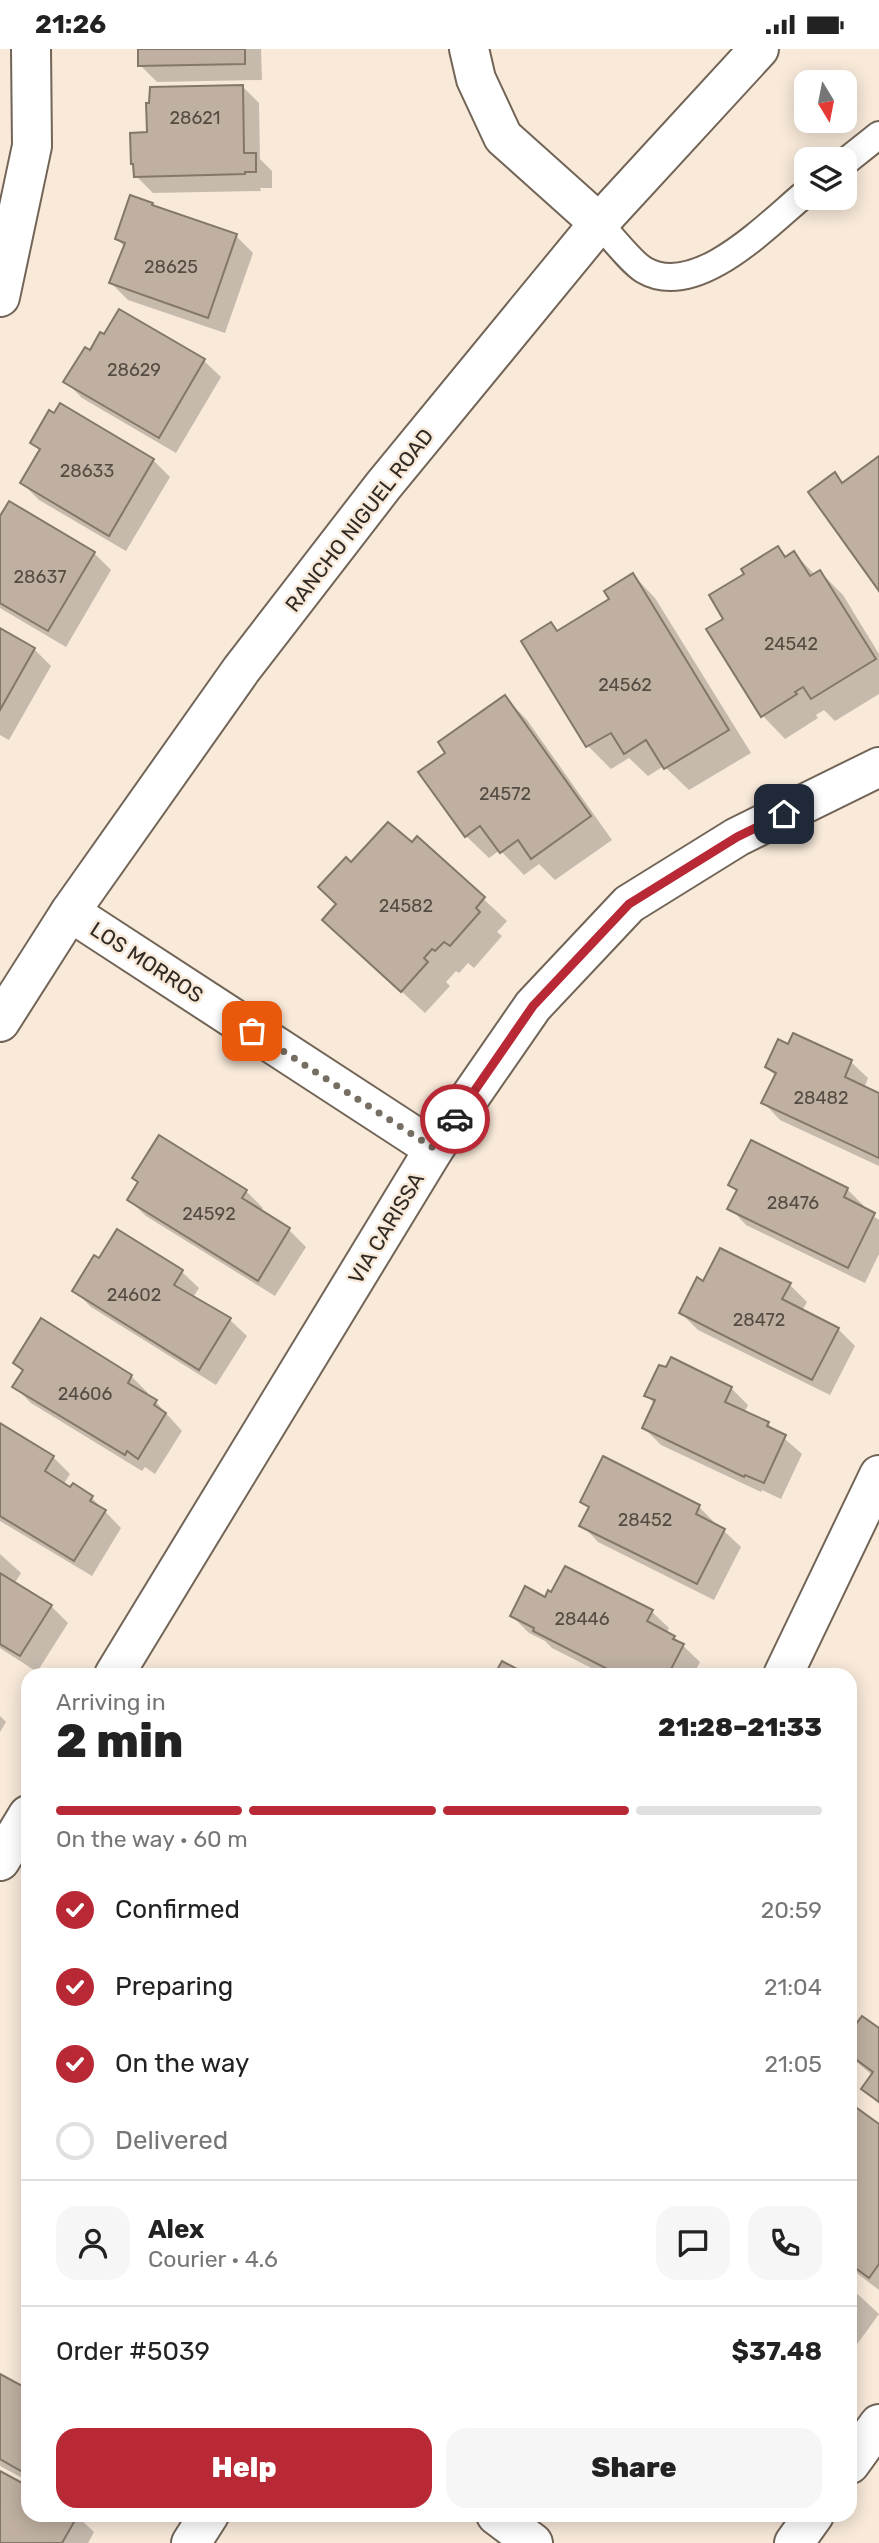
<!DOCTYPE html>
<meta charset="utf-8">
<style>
body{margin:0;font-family:Rubik,sans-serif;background:#f6f6f6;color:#222;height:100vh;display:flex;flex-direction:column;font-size:26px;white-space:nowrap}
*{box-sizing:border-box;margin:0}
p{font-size:23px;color:#767676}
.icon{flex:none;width:38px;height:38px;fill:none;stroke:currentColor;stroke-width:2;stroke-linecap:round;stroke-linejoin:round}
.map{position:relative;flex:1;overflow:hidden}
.panel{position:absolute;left:21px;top:1619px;width:836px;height:854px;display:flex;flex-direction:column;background:#fff;border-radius:21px;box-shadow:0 4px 18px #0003}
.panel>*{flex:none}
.needle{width:46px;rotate:170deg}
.fabs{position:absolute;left:794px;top:21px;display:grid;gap:14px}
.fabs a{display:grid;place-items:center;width:63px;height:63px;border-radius:14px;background:#fff;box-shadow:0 4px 18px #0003;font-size:35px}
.pin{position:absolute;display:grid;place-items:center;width:60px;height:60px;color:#fff;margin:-30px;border-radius:14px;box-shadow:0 4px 10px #0006}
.courier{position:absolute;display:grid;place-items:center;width:70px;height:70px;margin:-35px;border:5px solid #b92935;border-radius:50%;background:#fff;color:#222;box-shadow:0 2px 9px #0007}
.overview em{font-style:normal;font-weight:800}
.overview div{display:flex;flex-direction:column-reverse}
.overview{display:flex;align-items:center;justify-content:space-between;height:119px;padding:0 35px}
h1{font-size:46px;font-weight:800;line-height:52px}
.bar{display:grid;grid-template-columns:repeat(4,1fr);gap:10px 7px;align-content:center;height:84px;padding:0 35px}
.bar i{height:9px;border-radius:5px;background:#e0e0e0}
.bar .on{background:#b92935}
.bar p{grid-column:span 4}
.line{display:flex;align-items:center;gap:18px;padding:0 35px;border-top:2px solid #e0e0e0}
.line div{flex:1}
.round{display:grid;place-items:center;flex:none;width:74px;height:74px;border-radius:21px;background:#f6f6f6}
ol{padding:0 35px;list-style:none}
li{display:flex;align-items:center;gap:21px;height:77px}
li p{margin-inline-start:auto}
li .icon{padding:7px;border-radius:50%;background:#b92935;color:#fff;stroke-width:4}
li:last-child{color:#767676}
li i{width:38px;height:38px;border:4px solid #e0e0e0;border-radius:50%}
.action{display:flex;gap:14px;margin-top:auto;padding:14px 35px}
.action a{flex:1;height:80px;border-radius:21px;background:#b92935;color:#fff;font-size:28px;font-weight:800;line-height:80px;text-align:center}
.action a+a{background:#f6f6f6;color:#222}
.status{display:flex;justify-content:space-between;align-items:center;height:49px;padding:0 35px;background:#fff;direction:ltr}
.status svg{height:19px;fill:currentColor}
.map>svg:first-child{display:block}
.shadow{fill:#0003}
.building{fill:#bfb0a1;stroke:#847769;stroke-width:2}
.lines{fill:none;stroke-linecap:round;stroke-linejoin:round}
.lane-casing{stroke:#726557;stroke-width:30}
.street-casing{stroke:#726557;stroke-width:42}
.secondary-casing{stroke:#726557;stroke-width:42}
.lane{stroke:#fff;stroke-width:26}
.street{stroke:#fff;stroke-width:38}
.secondary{stroke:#fff;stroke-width:38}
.done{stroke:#766e63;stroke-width:7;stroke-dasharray:0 12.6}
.route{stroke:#b92935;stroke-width:9}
.labels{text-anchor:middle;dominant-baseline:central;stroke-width:5;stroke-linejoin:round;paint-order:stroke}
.number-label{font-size:18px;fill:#544c43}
.street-label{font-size:21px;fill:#302b24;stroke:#f8e9d9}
</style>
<div class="status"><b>21:26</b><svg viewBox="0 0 49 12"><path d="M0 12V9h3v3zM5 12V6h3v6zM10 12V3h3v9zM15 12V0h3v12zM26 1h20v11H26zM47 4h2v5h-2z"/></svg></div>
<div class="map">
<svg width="879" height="2494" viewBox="0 0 879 2494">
<rect width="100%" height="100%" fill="#f8e9d9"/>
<g class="shadow">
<polygon points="139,0 261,0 262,31 157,33 140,16"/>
<polygon points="242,37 259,54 260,110 272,122 272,139 260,139 261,142 153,144 136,127"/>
<polygon points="152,155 156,159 236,187 253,204 225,284 128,251 111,234 125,198 117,190"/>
<polygon points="104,288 204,312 221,328 176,404 82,349 65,332"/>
<polygon points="32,394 153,411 170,428 126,502 39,451 22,434 41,403"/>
<polygon points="0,470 94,504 111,521 66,598 0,559"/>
<polygon points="778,499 787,508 794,504 815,526 820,523 843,546 879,605 879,645 835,672 824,661 816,666 818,669 785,690 763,667 726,570 746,526"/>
<polygon points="633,526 655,549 751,704 689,741 664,717 648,727 629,709 611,720 588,697 551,575 559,583 612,550"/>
<polygon points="0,581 34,600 51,617 9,691 0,686"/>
<polygon points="505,648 527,671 612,791 555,831 539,815 524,826 500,801 489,809 466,787 448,704"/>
<polygon points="418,789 507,872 497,883 502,887 474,919 468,914 459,924 456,922 446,933 450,937 425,964 324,871 338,856 351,816 412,796"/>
<polygon points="851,1013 868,1029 864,1039 879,1046 879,1117 780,1071 764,1054 776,1027 767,1018"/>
<polygon points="730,1136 847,1140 864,1157 863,1160 879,1171 879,1205 865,1234 746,1176 730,1159 738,1143"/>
<polygon points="246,1142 263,1159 260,1163 289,1181 306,1198 275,1247 146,1167 129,1151"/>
<polygon points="118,1182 182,1223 199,1239 192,1250 202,1253 230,1271 247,1287 216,1336 91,1258 74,1241 100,1211"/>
<polygon points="704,1234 790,1236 807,1253 802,1262 838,1280 855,1297 830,1346 698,1281 681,1264"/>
<polygon points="15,1314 131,1327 148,1344 146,1347 156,1353 182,1382 155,1425 145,1418 142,1422 31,1354 15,1338 24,1323"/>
<polygon points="667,1321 731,1339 748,1356 744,1364 768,1375 802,1405 781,1450 762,1441 761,1443 661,1396 644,1379 655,1355 646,1346"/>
<polygon points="0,1376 53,1408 70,1425 63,1436 91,1448 121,1479 92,1527 0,1472"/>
<polygon points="604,1409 699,1458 716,1475 715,1477 724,1482 741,1498 714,1551 598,1493 582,1476 590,1460 582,1453"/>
<polygon points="0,1505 21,1524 14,1535 51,1557 68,1574 37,1623 0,1599"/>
<polygon points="566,1519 652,1563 669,1579 667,1584 674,1588 700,1613 693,1626 605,1626 552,1599 545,1592 529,1584 512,1567 552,1545"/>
<polygon points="0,1667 6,1673 0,1683"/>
<polygon points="879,1982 879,2055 863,2039 873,2027 850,2007 850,1986"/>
<polygon points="850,2056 879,2077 879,2241 850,2219"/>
<polygon points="850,2238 879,2265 850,2305"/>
<polygon points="0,2327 28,2342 28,2432 0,2417"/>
<polygon points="0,2424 28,2439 28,2466 76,2466 94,2483 88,2494 0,2494"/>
<polygon points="90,2466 106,2466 102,2473"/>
</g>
<g class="building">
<polygon points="138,0 245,0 245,15 138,17"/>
<polygon points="243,36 244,104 256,104 256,123 245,123 245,125 134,128 133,115 131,115 130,84 147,83 146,54 149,54 150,38"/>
<polygon points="130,146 153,154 152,156 237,185 208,269 109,234 125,194 115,190"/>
<polygon points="119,260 205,310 159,389 63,333 85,298 90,301 100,283 104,285"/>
<polygon points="60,354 154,410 109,487 20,434 40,400 30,394 49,361 54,364"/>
<polygon points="879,407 879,542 808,443 835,423 842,434"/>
<polygon points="9,452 95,503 48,582 0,554 0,467"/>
<polygon points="778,497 785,508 794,502 810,527 820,521 876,610 811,650 803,638 795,643 797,645 761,668 706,580 723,570 709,546 744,525 741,520"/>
<polygon points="633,524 729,681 664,720 646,691 624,705 611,684 586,698 521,592 551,573 557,582 609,550 604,542"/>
<polygon points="0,579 35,599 0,661"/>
<polygon points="505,646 591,767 531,810 518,791 500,804 480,777 465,788 418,723 445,704 438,693"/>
<polygon points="388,773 412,793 417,787 485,848 476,859 480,863 450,897 444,893 435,902 432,900 424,909 428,913 401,943 322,871 336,855 318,838 346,808 351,813"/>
<polygon points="793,984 852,1011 845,1028 879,1044 879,1109 761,1054 776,1024 765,1018 778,990 788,995"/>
<polygon points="159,1086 247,1141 242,1149 290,1179 258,1232 127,1151 138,1133 132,1129"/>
<polygon points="751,1091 848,1139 844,1148 875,1164 848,1219 727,1160 737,1141 728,1136"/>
<polygon points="117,1180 183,1221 174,1236 231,1269 199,1321 72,1242 94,1206 99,1209"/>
<polygon points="720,1199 791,1234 782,1250 839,1279 812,1331 679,1264 697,1228 703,1232"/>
<polygon points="41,1269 132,1326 128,1334 157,1351 154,1356 166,1364 138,1410 127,1402 125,1406 12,1338 23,1321 13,1314"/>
<polygon points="671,1308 732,1338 725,1353 769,1373 767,1377 786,1386 764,1434 745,1426 744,1428 642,1379 655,1351 644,1347 659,1316 666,1318"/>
<polygon points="0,1374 54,1407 45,1422 70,1438 73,1434 93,1447 90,1452 106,1461 74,1512 0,1467"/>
<polygon points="603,1407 700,1456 696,1465 725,1480 697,1535 579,1477 589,1458 580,1453"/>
<polygon points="565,1517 653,1561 647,1572 675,1587 673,1590 684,1595 668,1626 619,1626 533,1582 534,1579 510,1567 525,1537 545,1548 548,1541 551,1543"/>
<polygon points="0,1524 52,1556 20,1607 0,1595"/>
<polygon points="502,1612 528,1626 494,1626"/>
<polygon points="862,1967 879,1979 879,2053 861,2040 873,2023 850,2006 850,1983"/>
<polygon points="850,2054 879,2075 879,2215 869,2229 850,2215"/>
<polygon points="0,2325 28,2340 28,2426 0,2410"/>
<polygon points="0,2422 28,2437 28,2466 78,2466 62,2494 0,2494"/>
</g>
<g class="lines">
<g class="lane-casing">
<g id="lane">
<polyline points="845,113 879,86"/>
<path d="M599 174C610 186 632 214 644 221 697 252 770 173 807 143"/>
</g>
</g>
<g class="street-casing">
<g id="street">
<polyline points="469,0 476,30 503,88 599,174"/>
<polyline points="0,248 32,97 31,0"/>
<polyline points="70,863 434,1100"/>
<polyline points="114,1626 434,1100 533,957 629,855 737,788 879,718"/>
<polyline points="783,1626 879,1426"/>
<polyline points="0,1812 28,1766"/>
<polyline points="850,2415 879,2375"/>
<polyline points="496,2466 533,2494"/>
<polyline points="191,2494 209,2466"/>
<polyline points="794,2494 814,2466"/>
</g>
</g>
<g class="secondary-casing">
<polyline id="secondary" points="0,973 70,863 241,621 383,437 599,174 759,0"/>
</g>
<use href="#lane" class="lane"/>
<use href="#street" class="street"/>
<use href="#secondary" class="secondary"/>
</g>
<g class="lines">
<polyline class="done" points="252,982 435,1100 455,1070"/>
<polyline class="route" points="455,1070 533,957 629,855 737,788 784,765"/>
</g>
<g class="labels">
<g class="number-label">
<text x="195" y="69">28621</text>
<text x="171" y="218">28625</text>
<text x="134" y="321">28629</text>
<text x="87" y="422">28633</text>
<text x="40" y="528">28637</text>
<text x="791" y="595">24542</text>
<text x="625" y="636">24562</text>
<text x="505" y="745">24572</text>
<text x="406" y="857">24582</text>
<text x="821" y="1049">28482</text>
<text x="793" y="1154">28476</text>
<text x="209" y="1165">24592</text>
<text x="134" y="1246">24602</text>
<text x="759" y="1271">28472</text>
<text x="85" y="1345">24606</text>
<text x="645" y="1471">28452</text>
<text x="582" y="1570">28446</text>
</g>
<g class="street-label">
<text transform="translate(359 471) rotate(-52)">RANCHO NIGUEL ROAD</text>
<text transform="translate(147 913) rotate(33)">LOS MORROS</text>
<text transform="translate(386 1179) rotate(-59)">VIA CARISSA</text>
</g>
</g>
</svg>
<div class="fabs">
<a><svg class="needle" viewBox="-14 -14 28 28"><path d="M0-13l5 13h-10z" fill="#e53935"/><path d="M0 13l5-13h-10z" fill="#767676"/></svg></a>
<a><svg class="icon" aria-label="layers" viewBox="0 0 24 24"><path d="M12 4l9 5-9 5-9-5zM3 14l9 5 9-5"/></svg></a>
</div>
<div class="pin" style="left:252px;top:982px;background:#ea580c"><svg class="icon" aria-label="bag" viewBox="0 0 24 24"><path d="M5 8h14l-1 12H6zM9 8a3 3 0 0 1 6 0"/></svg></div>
<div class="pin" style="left:784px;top:765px;background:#1f2937"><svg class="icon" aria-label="home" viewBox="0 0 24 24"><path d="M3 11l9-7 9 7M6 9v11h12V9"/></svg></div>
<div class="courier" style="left:455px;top:1070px"><svg class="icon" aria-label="car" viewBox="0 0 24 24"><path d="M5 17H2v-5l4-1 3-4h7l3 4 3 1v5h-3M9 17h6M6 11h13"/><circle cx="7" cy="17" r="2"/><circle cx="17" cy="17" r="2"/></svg></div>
<section class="panel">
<div class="overview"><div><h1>2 min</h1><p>Arriving in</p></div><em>21:28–21:33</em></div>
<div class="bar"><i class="on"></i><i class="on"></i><i class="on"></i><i></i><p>On the way · 60 m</p></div>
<ol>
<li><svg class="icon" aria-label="check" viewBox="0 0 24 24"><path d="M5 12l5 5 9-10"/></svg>Confirmed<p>20:59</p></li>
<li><svg class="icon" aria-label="check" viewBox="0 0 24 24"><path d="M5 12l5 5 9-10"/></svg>Preparing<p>21:04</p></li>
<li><svg class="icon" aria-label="check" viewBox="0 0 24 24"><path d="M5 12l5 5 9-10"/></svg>On the way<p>21:05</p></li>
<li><i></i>Delivered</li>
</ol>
<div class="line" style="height:126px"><a class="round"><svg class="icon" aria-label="person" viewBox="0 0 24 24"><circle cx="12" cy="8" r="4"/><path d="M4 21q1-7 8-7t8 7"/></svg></a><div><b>Alex</b><p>Courier · 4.6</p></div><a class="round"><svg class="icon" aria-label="chat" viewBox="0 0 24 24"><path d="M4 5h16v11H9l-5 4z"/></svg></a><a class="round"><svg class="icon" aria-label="phone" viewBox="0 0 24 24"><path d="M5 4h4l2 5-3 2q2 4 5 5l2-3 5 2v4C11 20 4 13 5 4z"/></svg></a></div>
<div class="line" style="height:91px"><div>Order #5039</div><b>$37.48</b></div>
<div class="action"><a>Help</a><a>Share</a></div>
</section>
</div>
